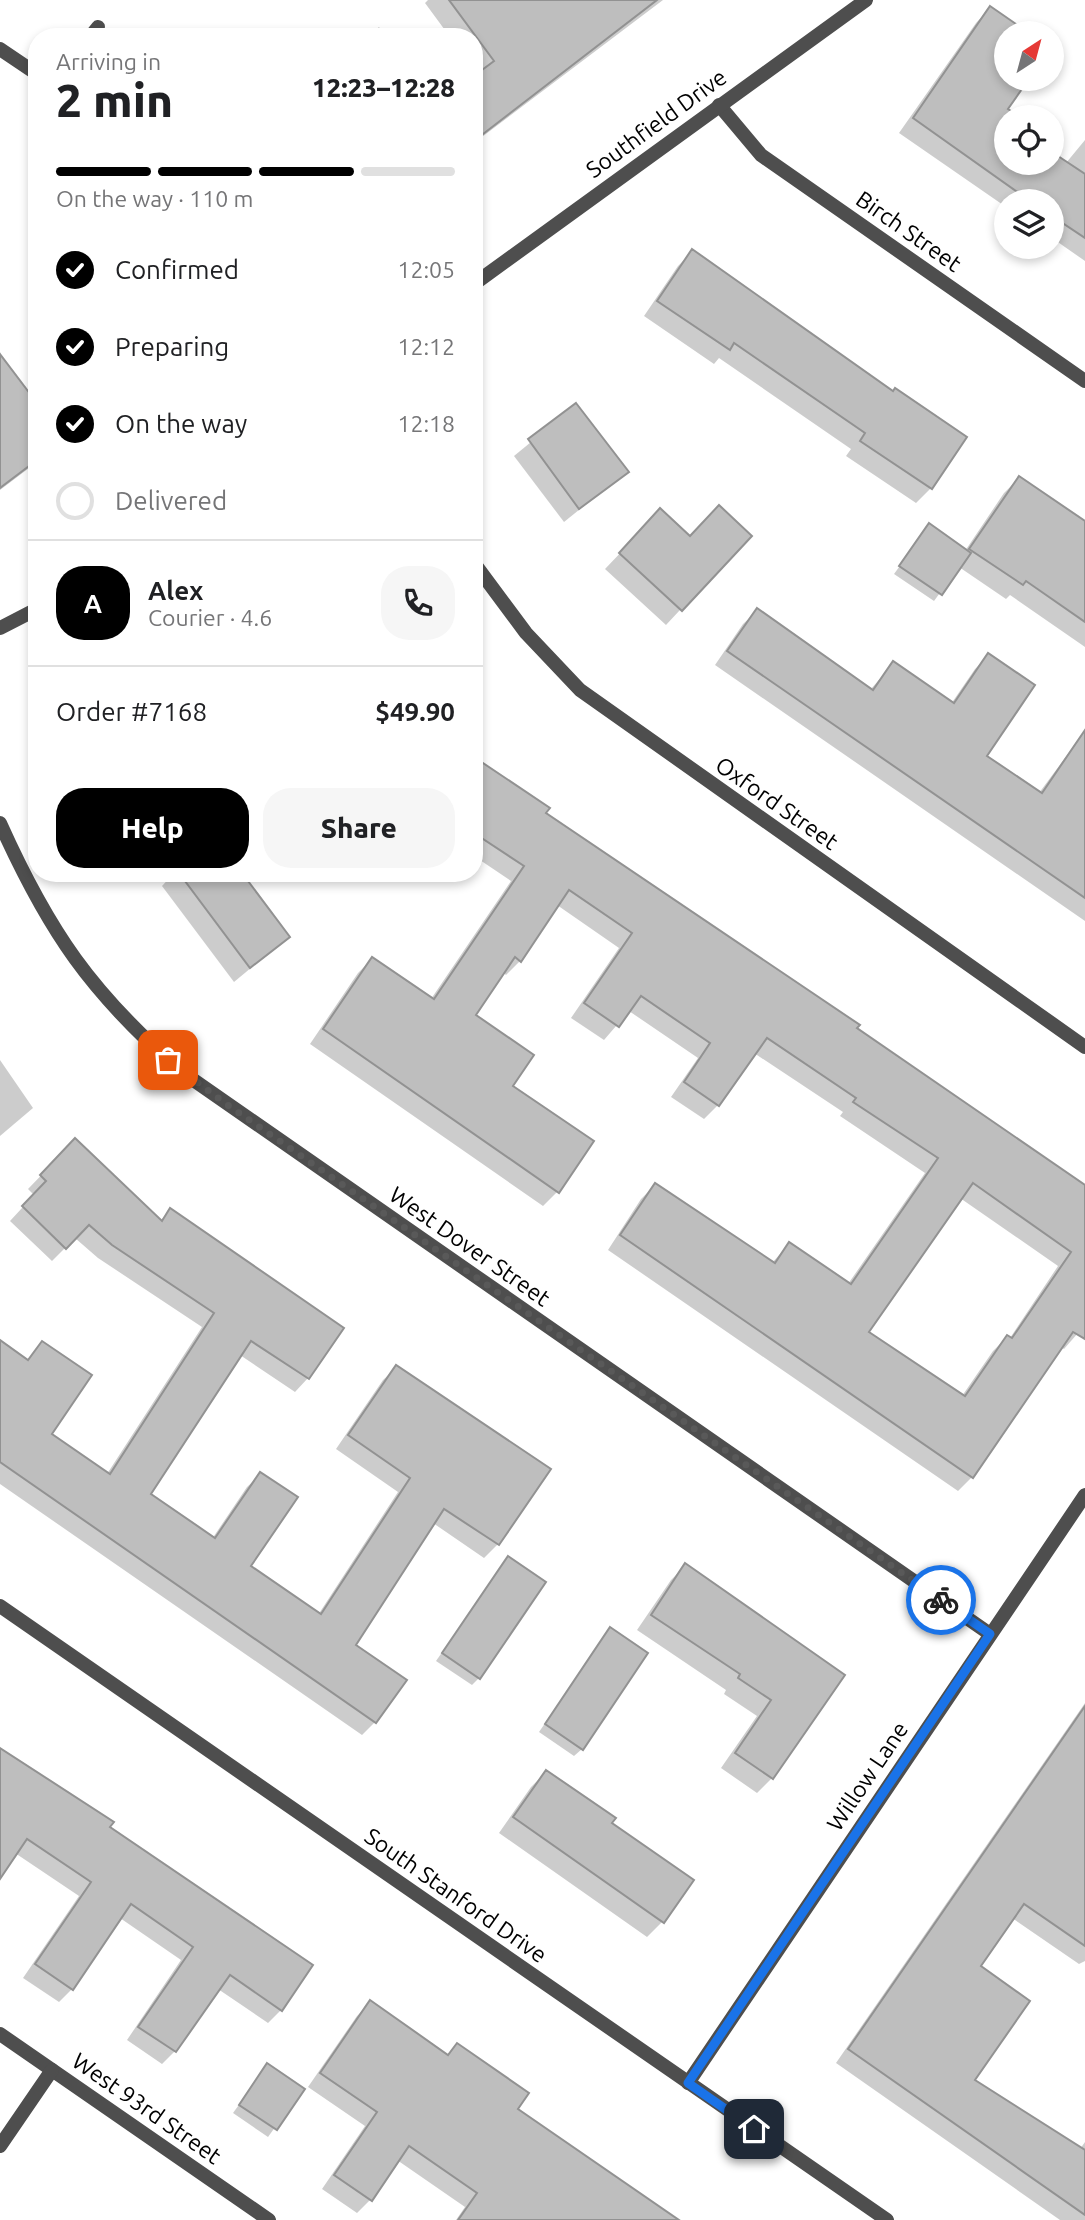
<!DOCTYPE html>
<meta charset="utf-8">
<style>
body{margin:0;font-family:Ubuntu,sans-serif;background:#f6f6f6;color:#202124;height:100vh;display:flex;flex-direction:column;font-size:26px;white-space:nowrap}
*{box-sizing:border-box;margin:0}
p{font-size:23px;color:#757577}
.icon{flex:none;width:38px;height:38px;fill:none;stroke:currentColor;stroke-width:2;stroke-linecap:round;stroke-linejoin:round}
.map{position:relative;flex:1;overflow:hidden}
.panel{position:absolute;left:28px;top:28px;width:455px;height:854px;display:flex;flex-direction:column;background:#fff;border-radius:28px;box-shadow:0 4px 10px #0003}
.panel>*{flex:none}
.needle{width:46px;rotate:36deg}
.fabs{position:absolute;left:994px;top:21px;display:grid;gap:14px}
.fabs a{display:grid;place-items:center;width:70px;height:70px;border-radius:50%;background:#fff;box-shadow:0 4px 10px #0003;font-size:35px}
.pin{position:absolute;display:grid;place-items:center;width:60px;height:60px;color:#fff;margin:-30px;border-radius:14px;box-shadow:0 4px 10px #0006}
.courier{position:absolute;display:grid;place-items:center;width:70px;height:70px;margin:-35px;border:5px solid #1a73e8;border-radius:50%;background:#fff;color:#222;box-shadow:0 2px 9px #0007}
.overview em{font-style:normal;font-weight:800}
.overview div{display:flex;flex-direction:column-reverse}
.overview{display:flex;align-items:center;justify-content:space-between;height:119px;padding:0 28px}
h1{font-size:46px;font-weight:800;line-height:52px}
.bar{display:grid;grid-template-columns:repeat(4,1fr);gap:10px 7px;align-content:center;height:84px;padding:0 28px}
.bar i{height:9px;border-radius:5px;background:#e0e0e0}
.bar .current{background:#000}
.bar p{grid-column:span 4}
.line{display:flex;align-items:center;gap:18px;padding:0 28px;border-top:2px solid #e0e0e0}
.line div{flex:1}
.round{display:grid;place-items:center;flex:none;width:74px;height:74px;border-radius:28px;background:#f6f6f6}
ol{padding:0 28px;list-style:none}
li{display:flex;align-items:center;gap:21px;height:77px}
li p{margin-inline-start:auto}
li .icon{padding:7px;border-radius:50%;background:#000;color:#fff;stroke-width:4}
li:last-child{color:#757577}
li i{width:38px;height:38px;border:4px solid #e0e0e0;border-radius:50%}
.button{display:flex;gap:14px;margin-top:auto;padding:14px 28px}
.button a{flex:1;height:80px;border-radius:28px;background:#000;color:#fff;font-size:28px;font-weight:800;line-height:80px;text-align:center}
.button a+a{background:#f6f6f6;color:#202124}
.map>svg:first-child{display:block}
.shadow{fill:#0003;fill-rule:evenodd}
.building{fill:#bebebe;stroke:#929292;stroke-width:2;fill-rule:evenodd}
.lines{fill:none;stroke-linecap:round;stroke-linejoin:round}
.service{stroke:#4e4e4e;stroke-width:14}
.minor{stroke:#4e4e4e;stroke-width:14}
.done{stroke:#595959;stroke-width:7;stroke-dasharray:0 12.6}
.route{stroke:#1a73e8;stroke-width:9}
.labels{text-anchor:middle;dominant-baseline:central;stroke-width:7;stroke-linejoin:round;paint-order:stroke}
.street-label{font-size:23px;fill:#000;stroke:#fff}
</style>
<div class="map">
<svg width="1085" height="2220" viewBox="0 0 1085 2220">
<rect width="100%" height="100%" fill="#fff"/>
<g class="shadow">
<polygon points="428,0 663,0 474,143 474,78 479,75 474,69 474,37 450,37 425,3"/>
<polygon points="990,8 1026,33 1006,33 1006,79 1027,79 1006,109 1016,116 1006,117 1006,163 1052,163 1052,154 1066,163 1085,140 1085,261 1052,238 1052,201 1006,201 1006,207 899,133 976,23"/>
<polygon points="379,27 386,37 366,37"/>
<polygon points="693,251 931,488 916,503 846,456 851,449 719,358 714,364 644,316 678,266"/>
<polygon points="37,298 37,314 30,305"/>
<polygon points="0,357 34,402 37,400 37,462 0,490"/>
<polygon points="576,405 626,472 564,522 514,456"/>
<polygon points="1019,478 1085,523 1085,647 1010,595 1006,599 959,567 934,601 894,574 929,526 965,551 1004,493"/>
<polygon points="646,526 689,538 749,536 666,625 605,569"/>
<polygon points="757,611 870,690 894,663 951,704 975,669 989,655 985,756 1039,793 1085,731 1085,921 715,665 743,624"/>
<path d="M474 764 1085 1187V1325L1064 1349 1061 1347 972 1477 958 1491 608 1250 641 1199 655 1185 772 1263 789 1244 848 1284 925 1173 840 1116 843 1112 754 1053 718 1105 704 1119 671 1097 698 1058 629 1011 604 1040 571 1018 619 948 557 905 520 961 506 975 503 972 473 1016 510 1087 557 1192 543 1206 310 1044 358 973 372 959 431 999 511 881 474 856ZM960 1198 1058 1266 1010 1338 1007 1337 993 1351 962 1396 867 1332Z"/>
<polygon points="174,873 240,873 288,937 234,982 162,886"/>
<polygon points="0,1060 33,1108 0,1136"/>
<polygon points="56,1160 160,1221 170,1210 308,1378 295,1392 240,1355 148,1495 212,1539 247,1487 261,1474 249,1567 318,1615 398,1492 336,1449 383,1380 397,1367 548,1469 498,1544 484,1558 433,1523 353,1645 375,1722 362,1735 0,1484 0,1343 26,1361 43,1343 49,1434 107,1474 202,1327 98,1258 75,1238 52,1261 10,1221 34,1195 28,1189"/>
<polygon points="508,1558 479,1678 472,1685 436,1661"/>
<polygon points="686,1565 842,1675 772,1778 757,1793 721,1768 757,1716 724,1694 726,1690 637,1630 671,1580"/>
<polygon points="610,1629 582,1749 574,1756 539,1732"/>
<polygon points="1085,1703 1085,1961 1079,1964 1012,1918 978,1966 972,2081 1080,2149 1085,2142 1085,2220 1060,2220 836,2063"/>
<polygon points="0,1750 111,1822 108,1827 281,2010 268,2023 218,1989 175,2051 162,2064 127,2040 181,1960 120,1918 72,1989 59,2002 23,1978 79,1896 15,1853 0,1863"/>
<polygon points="546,1772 609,1824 691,1880 662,1922 647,1937 499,1833 531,1787"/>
<polygon points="370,2003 447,2055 457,2045 516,2110 677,2220 456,2220 465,2207 397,2160 370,2200 357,2213 322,2189 365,2126 308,2087 357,2016"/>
<polygon points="267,2066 302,2090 268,2137 233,2113"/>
</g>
<g class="building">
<polygon points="449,0 657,0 474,141 474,76 494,61"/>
<polygon points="990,6 1029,33 1006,33 1006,79 1029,79 1008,109 1019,116 1006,117 1006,163 1052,163 1052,152 1085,174 1085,238 1052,216 1052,201 1030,201 913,118"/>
<polygon points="692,249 893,391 895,388 967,437 932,489 860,441 865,433 734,343 730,350 657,301"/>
<polygon points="0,354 37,403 37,460 0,488"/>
<polygon points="576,403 629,472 579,509 528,439"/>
<polygon points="1019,476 1085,521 1085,622 1026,581 1023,585 969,549"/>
<polygon points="719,505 752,536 682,611 619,553 660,508 690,536"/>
<polygon points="929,523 971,553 942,595 899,566"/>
<polygon points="757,608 873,690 893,661 954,703 988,653 1035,685 987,756 1042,793 1085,730 1085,898 727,651"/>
<path d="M474 757 550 808 546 813 860 1025 857 1028 1085 1185V1339L1073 1332 973 1478 620 1235 655 1183 775 1263 789 1242 851 1284 938 1158 853 1102 856 1098 767 1038 719 1106 684 1082 710 1043 641 996 619 1027 584 1003 632 933 569 890 521 962 515 957 476 1015 534 1055 513 1086 594 1141 559 1193 323 1029 372 957 434 999 524 866 474 833ZM973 1183 1071 1252 1012 1338 1007 1335 965 1396 869 1332Z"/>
<polygon points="179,873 242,873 290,937 250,968"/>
<polygon points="75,1138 162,1221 170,1208 344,1328 309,1379 251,1341 151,1494 215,1538 260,1472 298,1497 251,1566 321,1614 410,1478 348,1435 396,1365 551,1469 499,1545 444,1509 356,1645 407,1680 376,1723 0,1462 0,1340 28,1360 42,1341 92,1375 52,1434 110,1474 214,1313 112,1245 89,1225 66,1249 22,1206 46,1181 40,1175"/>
<polygon points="508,1556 546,1582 480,1679 442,1653"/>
<polygon points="685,1563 845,1675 773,1779 735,1753 771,1700 738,1678 740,1674 651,1615"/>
<polygon points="610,1627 648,1653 583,1750 545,1724"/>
<polygon points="1085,1706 1085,1946 1024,1904 981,1966 1030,2001 975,2080 1085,2150 1085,2215 848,2049"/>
<polygon points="0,1748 114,1822 110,1827 313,1965 282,2011 230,1975 176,2052 138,2027 193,1947 131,1904 73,1990 35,1964 91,1882 27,1839 0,1879"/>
<polygon points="546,1770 616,1818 612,1823 694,1880 664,1923 513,1817"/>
<polygon points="370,2000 448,2055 457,2043 529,2093 518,2109 679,2220 458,2220 477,2193 409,2146 372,2201 334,2175 377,2112 320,2073"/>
<polygon points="267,2063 305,2089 277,2130 239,2105"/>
</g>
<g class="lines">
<g class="service">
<polyline points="90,37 98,27"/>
<polyline points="0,49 37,74"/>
</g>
<g class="minor">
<polyline points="719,105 761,155 1085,381"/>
<polyline points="474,284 866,0"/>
<polyline points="474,563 526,633 580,690 1085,1047"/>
<polyline points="0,628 37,609"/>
<path d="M0 823C49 932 91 993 182 1072L990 1634"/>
<polyline points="0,1606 887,2220"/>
<polyline points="0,2034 269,2220"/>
<polyline points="688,2083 1085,1495"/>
<polyline points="0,2146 52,2070"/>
</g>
</g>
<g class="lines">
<polyline class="done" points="168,1060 222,1101 941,1600"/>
<polyline class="route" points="754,2129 688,2083 990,1634 941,1600"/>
</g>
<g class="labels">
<g class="street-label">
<text transform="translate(656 123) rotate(-36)">Southfield Drive</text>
<text transform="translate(909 231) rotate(35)">Birch Street</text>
<text transform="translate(777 803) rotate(35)">Oxford Street</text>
<text transform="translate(470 1246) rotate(35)">West Dover Street</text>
<text transform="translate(867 1776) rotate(-56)">Willow Lane</text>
<text transform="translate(456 1895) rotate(35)">South Stanford Drive</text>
<text transform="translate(147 2108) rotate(35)">West 93rd Street</text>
</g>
</g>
</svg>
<div class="fabs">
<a><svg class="needle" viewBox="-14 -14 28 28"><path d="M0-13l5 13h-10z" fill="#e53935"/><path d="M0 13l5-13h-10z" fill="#757577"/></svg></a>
<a><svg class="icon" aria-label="locate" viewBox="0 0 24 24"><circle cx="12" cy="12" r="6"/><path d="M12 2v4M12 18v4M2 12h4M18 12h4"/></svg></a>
<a><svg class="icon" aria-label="layers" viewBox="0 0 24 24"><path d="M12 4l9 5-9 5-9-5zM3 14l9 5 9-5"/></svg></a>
</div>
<div class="pin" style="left:168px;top:1060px;background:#ea580c"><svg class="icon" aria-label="bag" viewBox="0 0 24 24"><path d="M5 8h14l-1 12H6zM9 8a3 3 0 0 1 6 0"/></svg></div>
<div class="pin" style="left:754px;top:2129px;background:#1f2937"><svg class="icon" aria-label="home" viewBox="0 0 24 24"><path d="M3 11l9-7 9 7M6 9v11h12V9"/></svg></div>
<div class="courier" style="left:941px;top:1600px"><svg class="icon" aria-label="bike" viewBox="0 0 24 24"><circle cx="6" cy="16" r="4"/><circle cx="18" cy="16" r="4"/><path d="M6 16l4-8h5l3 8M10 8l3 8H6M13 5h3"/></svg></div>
<section class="panel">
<div class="overview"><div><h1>2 min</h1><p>Arriving in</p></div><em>12:23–12:28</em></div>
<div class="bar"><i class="current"></i><i class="current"></i><i class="current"></i><i></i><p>On the way · 110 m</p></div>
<ol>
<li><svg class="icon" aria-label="check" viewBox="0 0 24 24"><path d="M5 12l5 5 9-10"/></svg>Confirmed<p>12:05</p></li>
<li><svg class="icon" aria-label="check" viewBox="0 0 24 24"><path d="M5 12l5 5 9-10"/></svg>Preparing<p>12:12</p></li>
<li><svg class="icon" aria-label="check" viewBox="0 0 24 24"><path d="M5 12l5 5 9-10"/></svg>On the way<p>12:18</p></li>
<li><i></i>Delivered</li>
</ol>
<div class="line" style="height:126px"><b class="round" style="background:#000;color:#fff">A</b><div><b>Alex</b><p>Courier · 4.6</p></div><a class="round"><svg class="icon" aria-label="phone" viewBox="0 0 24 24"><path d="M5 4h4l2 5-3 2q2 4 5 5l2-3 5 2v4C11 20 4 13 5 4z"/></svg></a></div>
<div class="line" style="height:91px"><div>Order #7168</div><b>$49.90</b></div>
<div class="button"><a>Help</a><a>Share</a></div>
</section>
</div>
